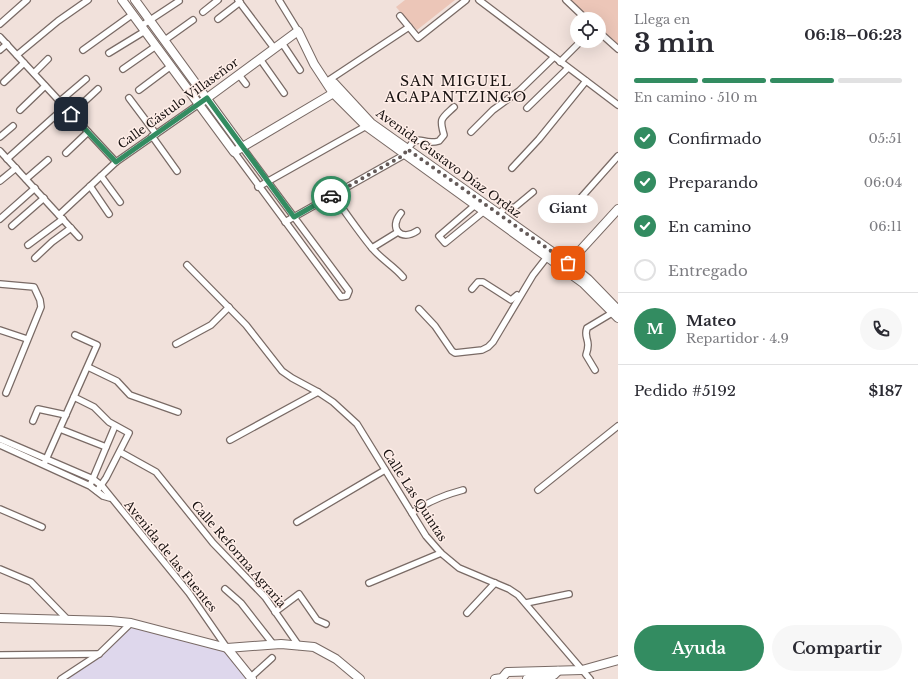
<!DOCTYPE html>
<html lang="es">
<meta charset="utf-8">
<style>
body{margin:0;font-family:"Libre Baskerville",serif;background:#f7f7f7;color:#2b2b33;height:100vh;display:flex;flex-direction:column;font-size:15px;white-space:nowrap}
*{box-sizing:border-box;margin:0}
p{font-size:13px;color:#7c7c81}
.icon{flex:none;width:22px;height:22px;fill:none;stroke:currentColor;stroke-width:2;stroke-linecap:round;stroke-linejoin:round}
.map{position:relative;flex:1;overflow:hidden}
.side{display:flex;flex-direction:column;background:#fff;width:300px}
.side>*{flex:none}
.fabs{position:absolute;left:570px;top:12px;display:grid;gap:8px}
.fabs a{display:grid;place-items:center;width:36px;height:36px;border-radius:50%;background:#fff;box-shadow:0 4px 16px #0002;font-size:20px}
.pin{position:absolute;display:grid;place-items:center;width:34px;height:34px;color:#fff;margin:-17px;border-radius:8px;box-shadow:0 2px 6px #0006}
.courier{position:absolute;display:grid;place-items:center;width:40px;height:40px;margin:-20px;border:3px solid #338c61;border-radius:50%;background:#fff;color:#222;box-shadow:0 1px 5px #0007}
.bubble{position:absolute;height:28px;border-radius:14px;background:#fff;box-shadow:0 4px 16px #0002;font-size:13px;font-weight:700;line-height:28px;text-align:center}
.summary em{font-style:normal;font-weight:700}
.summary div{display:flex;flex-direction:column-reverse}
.summary{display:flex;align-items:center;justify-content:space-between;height:68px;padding:0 16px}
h1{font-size:26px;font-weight:700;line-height:30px}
.bar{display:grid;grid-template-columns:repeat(4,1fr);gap:6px 4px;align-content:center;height:48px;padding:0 16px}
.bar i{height:5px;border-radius:3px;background:#e1e1e2}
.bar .selected{background:#338c61}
.bar p{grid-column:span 4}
.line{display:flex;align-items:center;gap:10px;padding:0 16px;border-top:1px solid #e1e1e2}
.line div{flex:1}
.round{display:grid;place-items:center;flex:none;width:42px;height:42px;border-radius:21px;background:#f7f7f7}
ol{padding:0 16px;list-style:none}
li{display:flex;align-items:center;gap:12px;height:44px}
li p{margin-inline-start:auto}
li .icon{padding:4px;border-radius:50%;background:#338c61;color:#fff;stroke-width:4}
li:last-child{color:#7c7c81}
li i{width:22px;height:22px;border:2px solid #e1e1e2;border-radius:50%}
.action{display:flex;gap:8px;margin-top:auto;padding:8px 16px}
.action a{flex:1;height:46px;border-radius:24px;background:#338c61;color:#fff;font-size:16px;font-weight:700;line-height:46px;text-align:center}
.action a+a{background:#f7f7f7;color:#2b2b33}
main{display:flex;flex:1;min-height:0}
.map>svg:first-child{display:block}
.industrial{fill:#ded7ec}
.green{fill:#ecc6b8}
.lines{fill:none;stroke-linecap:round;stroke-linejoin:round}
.street-casing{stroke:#796a65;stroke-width:8}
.secondary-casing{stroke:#796a65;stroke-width:10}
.street{stroke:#fff;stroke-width:5.5}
.secondary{stroke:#fff;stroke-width:8}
.done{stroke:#645a58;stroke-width:4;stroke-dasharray:0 7.2}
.route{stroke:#338c61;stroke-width:5}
.labels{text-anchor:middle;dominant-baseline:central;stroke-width:3;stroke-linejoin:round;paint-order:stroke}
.street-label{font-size:12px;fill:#181211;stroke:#ffeee8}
.quarter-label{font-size:14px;letter-spacing:1px;fill:#181211;stroke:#ffeee8}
</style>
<main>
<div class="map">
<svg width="618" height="679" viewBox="0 0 618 679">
<rect width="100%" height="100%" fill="#f1e1db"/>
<polygon class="industrial" points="131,624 223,646 250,679 66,679 114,644"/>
<g class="green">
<polygon points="405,0 455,0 417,30 396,7"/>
<polygon points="567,0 618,0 618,48 599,30 599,19 587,19"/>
</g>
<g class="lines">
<g class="street-casing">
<g id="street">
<polyline points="238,0 274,48"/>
<polyline points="279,0 298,31"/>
<polyline points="479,0 618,105"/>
<polyline points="566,0 586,19"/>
<polyline points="203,12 218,0"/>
<polyline points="400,16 418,38 466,0"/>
<polyline points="218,19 240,2"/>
<polyline points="0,24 27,0"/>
<polyline points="141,26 179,1"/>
<polyline points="599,32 618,49"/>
<polyline points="0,37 116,162"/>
<polyline points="165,40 193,20"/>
<polyline points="282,43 300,70"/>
<polyline points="0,50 7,44"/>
<polyline points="83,50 133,14"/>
<polyline points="109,53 145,31"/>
<polyline points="17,55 58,21 88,0"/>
<polyline points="260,59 284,93"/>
<polyline points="560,62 581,41"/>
<polyline points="123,69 156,46"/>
<polyline points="34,73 48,59"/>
<polyline points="239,75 246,84"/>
<polyline points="4,82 24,63"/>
<polyline points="326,82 409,27"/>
<polyline points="139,90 171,66"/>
<polyline points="129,98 156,134"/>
<polyline points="60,101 86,79"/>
<polyline points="527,108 568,68"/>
<polyline points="20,110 45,86"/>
<polyline points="71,114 98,89"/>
<polyline points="471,132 493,110 519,91 554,57"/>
<polyline points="152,136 177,171"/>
<polyline points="0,137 13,126"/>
<polyline points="0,151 79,237"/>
<polyline points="234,152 341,297 347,296 349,291 242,147"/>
<polyline points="66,153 88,132"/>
<polyline points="7,159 65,107"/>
<polyline points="512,168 539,139 586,81"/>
<polyline points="101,176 120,202"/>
<polyline points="26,179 48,160"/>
<polyline points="0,181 16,168"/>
<polyline points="90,186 109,214"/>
<polyline points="258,187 368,125"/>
<path d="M333 195C346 213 358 231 372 248 382 260 394 266 403 277"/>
<polyline points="474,206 439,236 445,243 483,212"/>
<polyline points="570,210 618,156"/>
<path d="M401 213C388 228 401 242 417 231"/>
<polyline points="499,214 505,208 515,207 533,192"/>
<polyline points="59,215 116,162 199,104"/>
<polyline points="0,219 35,188"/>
<path d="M285 222 404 155C419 128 420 147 439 141L444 135C439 118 441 119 454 107"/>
<polyline points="12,226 44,198"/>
<polyline points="28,245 63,219"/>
<polyline points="372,248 398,232"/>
<polyline points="35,258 52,242 71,228"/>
<polyline points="187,265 246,325 282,371 292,378 318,392 333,402 357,424 426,536 441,553 459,568 509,589 518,595 590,679"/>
<polyline points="0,284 34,287 40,300 41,307 6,393"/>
<polyline points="472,289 478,282 483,282 511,300 517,295"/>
<polyline points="419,309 435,326 452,351 455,353 482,350 488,347 493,342 533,275 547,257"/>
<polyline points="0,330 27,339"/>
<polyline points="176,344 211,325 229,307"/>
<polyline points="88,367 117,381 130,395 178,412"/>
<path d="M595 370 586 355C587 352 588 348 588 345 588 338 584 336 587 328L612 313"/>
<polyline points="74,397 94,407 109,422 129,433 106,478 97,491"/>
<polyline points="33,421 38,409 66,415"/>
<polyline points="60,429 106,447"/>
<polyline points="0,439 93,479 102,486 189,593 227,648"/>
<polyline points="230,440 318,392"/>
<polyline points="0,445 90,486 103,496 110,498"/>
<polyline points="120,452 156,472 213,543 265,597 299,646"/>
<polyline points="44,464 97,345 75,335"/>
<polyline points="91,483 115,426"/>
<polyline points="538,490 618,426"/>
<polyline points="0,509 42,527"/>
<path d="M412 513C428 501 444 495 463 490"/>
<polyline points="297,522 385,470"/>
<polyline points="0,569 31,582 67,619"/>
<polyline points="369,583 441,553"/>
<polyline points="225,589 241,603 273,644"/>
<polyline points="526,603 569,594"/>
<polyline points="275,612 299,594 317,620 326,624"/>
<polyline points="467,613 495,583"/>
<polyline points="0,655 99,654"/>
<polyline points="251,677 272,658"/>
<polyline points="61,679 99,654 131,623"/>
</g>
</g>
<g class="secondary-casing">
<g id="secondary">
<polyline points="122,0 234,152 337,91"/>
<polyline points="135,0 242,147"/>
<polyline points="334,83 371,123 568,263 588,279 618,310"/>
<polyline points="199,104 298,31 314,64 333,93 366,126 583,283 618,318"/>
<polyline points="566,266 618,209"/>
<polyline points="0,618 110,621 131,623 227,648 281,644 314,647 336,659 360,679"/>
<polyline points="227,648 252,679"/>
<polyline points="495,679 502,678 507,672 582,670 618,660"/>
<polyline points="527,679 554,675 558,671"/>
</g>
</g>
<use href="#street" class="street"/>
<use href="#secondary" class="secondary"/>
</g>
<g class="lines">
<polyline class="done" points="331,196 404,155 407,149 568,263"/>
<polyline class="route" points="71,114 116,162 207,98 294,217 331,196"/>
</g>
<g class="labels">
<g class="street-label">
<text transform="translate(178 103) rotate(-36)">Calle Cástulo Villaseñor</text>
<text transform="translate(449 163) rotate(36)">Avenida Gustavo Díaz Ordaz</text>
<text transform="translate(415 495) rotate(57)">Calle Las Quintas</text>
<text transform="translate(239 554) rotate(49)">Calle Reforma Agraria</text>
<text transform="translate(171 556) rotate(51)">Avenida de las Fuentes</text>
</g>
<g class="quarter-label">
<text x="456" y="81">SAN MIGUEL<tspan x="456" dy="16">ACAPANTZINGO</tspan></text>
</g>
</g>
</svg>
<div class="fabs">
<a><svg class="icon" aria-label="locate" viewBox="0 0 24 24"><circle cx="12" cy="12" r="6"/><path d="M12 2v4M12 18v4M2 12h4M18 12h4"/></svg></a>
</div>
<div class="pin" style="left:568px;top:263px;background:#ea580c"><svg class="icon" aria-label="bag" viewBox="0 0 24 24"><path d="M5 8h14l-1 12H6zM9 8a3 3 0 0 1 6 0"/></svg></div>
<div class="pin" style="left:71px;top:114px;background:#1f2937"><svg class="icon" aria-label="home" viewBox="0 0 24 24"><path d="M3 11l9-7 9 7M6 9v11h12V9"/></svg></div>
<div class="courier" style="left:331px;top:196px"><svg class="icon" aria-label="car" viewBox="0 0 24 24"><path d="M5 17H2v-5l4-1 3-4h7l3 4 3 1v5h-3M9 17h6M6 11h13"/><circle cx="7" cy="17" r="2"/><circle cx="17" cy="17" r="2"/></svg></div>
<div class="bubble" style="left:538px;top:195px;width:60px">Giant</div>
</div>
<section class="side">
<div class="summary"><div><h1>3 min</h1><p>Llega en</p></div><em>06:18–06:23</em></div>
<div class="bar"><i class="selected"></i><i class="selected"></i><i class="selected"></i><i></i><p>En camino · 510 m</p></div>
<ol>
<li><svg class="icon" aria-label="check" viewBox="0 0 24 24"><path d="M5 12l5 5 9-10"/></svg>Confirmado<p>05:51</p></li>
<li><svg class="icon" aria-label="check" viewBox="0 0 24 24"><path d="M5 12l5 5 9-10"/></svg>Preparando<p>06:04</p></li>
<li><svg class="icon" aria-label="check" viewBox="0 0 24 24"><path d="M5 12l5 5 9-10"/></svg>En camino<p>06:11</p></li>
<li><i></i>Entregado</li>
</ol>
<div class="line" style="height:72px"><b class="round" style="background:#338c61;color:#fff">M</b><div><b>Mateo</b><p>Repartidor · 4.9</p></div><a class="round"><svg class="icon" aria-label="phone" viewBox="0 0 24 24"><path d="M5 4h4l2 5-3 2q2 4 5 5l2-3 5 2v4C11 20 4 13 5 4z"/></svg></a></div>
<div class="line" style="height:52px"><div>Pedido #5192</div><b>$187</b></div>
<div class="action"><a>Ayuda</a><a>Compartir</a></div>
</section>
</main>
